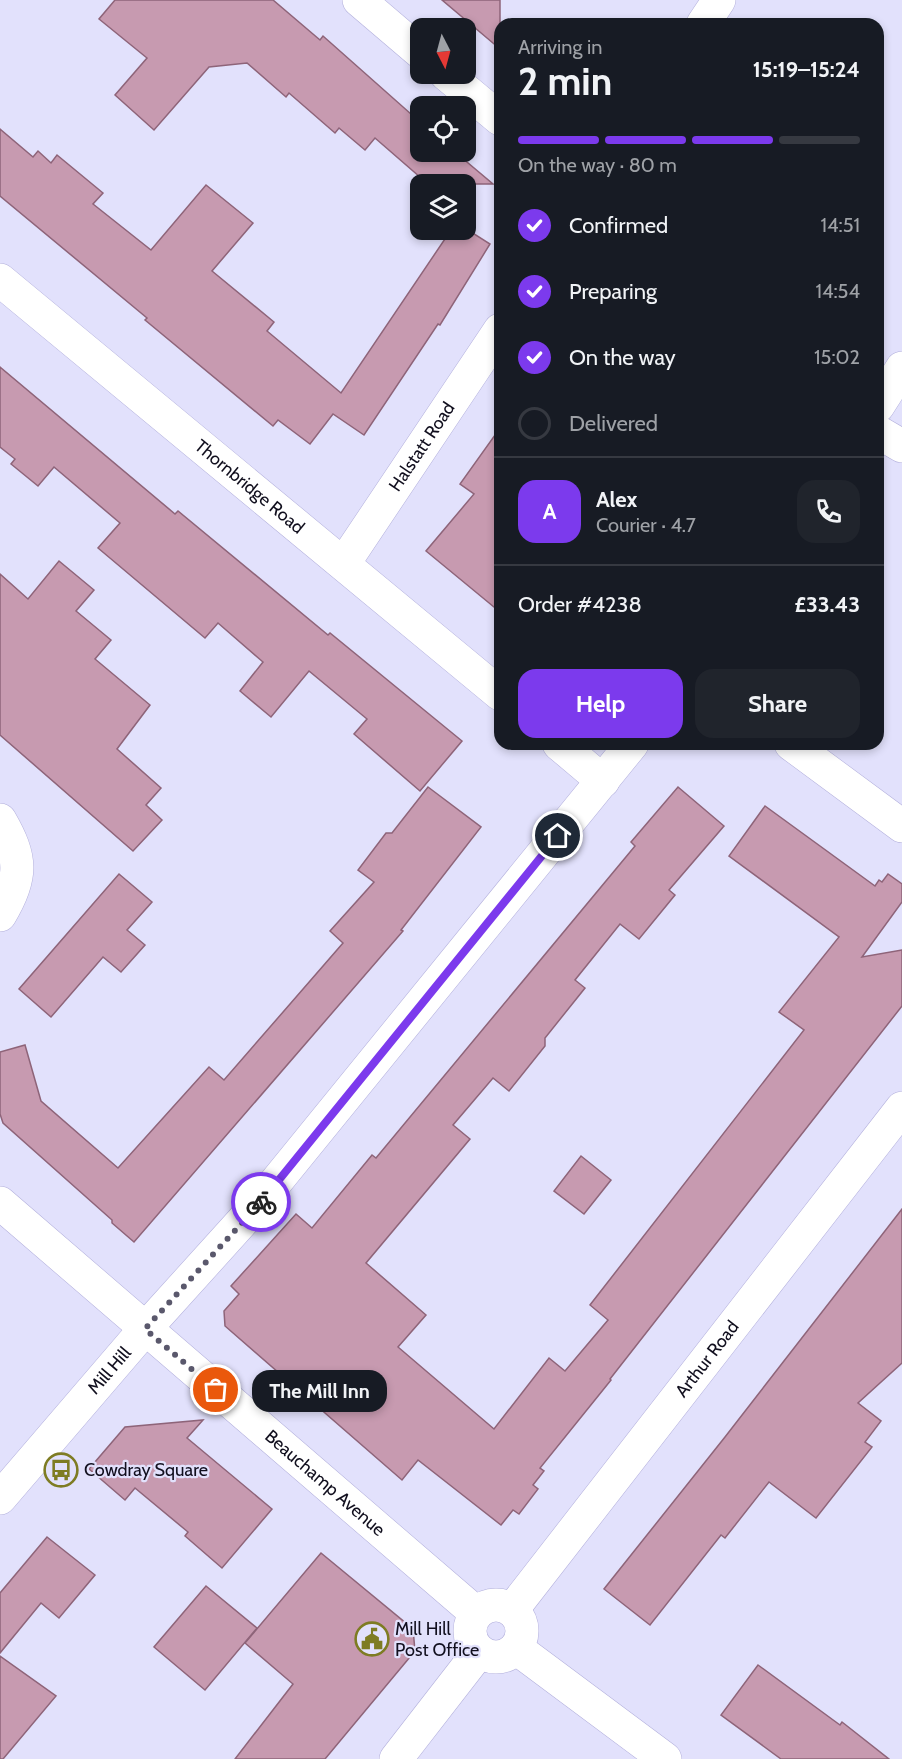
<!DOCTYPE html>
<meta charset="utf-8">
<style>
body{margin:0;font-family:Cabin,sans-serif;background:#20242c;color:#f1f3f6;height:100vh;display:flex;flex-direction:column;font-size:22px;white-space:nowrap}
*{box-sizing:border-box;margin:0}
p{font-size:20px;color:#9ea1a6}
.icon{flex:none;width:33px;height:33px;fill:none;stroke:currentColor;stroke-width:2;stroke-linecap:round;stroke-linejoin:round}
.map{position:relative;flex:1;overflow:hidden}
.details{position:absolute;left:494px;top:18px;width:390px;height:732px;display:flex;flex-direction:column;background:#171b24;border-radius:18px;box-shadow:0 3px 9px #0003}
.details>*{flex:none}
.needle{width:39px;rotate:174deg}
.buttons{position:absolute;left:410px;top:18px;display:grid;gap:12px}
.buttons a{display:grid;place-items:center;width:66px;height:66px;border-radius:12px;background:#171b24;box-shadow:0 3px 9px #0003;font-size:30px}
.pin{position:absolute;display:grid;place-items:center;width:51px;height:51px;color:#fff;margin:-26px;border:3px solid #fff;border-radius:50%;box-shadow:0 2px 6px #0007}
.courier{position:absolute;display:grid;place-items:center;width:60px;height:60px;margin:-30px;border:4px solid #7c3aed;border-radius:50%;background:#fff;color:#222;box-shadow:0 2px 8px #0007}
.bubble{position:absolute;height:42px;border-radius:18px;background:#171b24;box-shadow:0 3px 9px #0003;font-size:20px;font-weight:700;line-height:42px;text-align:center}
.overview em{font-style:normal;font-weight:700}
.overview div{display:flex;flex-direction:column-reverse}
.overview{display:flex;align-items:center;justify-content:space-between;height:102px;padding:0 24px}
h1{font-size:39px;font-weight:700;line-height:45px}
.bar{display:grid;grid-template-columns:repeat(4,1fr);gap:9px 6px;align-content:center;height:72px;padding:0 24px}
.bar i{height:8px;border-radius:4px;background:#363941}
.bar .selected{background:#7c3aed}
.bar p{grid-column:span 4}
.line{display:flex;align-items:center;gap:15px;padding:0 24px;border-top:2px solid #363941}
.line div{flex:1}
.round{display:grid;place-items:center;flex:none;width:63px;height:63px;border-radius:18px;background:#20242c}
ol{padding:0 24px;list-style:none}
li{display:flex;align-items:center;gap:18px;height:66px}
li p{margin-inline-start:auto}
li .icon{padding:6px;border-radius:50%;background:#7c3aed;color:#fff;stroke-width:4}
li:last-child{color:#9ea1a6}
li i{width:33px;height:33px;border:3px solid #363941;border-radius:50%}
.cta{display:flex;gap:12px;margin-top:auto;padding:12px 24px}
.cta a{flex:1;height:69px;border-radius:18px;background:#7c3aed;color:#fff;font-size:24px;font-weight:700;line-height:69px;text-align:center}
.cta a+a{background:#20242c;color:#f1f3f6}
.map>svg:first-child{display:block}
.building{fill:#c79ab0;stroke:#8e6479;stroke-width:1.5}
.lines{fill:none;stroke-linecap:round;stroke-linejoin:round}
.street-casing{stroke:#b3b0dc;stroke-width:34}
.secondary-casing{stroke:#b3b0dc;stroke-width:34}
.street{stroke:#fff;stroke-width:33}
.secondary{stroke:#fff;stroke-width:33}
.done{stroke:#5a586c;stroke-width:6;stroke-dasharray:0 10.8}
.route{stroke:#7c3aed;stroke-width:8}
.labels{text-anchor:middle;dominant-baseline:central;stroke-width:4.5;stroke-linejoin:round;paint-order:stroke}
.street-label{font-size:18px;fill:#110f1e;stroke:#e2e1fc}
.poi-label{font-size:18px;fill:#110f1e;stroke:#e2e1fc;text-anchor:start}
</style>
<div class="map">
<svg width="902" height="1759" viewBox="0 0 902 1759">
<rect width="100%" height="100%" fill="#e2e1fc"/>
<g class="building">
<polygon points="115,0 273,0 320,40 323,36 420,122 420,152 455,152 493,184 428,184 375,138 365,150 339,128 335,133 289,93 286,97 247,63 209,67 154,130 115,95 147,58 99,19"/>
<polygon points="442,0 500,0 500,49"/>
<polygon points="0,129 33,157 38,151 51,163 57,155 103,193 93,204 151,250 206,185 253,223 212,271 274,322 267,331 341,393 451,230 465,230 465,228 490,244 440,325 438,324 364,435 333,414 310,444 278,420 273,426 145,320 147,318 0,196"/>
<polygon points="0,367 175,514 178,511 328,635 330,633 462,741 420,791 354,734 367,719 309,671 271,717 240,691 263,662 218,623 205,638 98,548 120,523 54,467 38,486 11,464 15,459 0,447"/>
<polygon points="500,428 500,612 426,551 474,494 460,484"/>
<polygon points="59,561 94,590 76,611 111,640 95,659 150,705 117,749 161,788 146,805 162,820 133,851 0,735 0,574 28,599"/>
<polygon points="428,787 481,827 401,930 403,931 134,1242 112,1223 112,1220 3,1123 0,1114 0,1052 25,1045 41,1101 118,1168 209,1067 224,1080 343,943 330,931 374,882 358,870 386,833 392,833"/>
<polygon points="678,787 724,826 669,890 675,895 639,939 620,924 575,980 585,988 545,1038 545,1046 509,1091 493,1078 453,1125 470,1139 366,1263 426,1315 398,1347 494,1429 549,1358 565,1371 608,1320 590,1305 804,1030 779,1012 839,937 729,856 765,806 875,886 879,880 882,882 888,874 902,884 902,902 862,957 902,950 902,1006 610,1379 611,1380 540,1468 544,1471 533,1485 538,1489 519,1514 513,1510 501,1525 418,1460 402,1480 225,1326 224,1311 239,1294 231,1286 296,1214 312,1228 372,1155 376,1158 635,846 631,842"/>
<polygon points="119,874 152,902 127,930 145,945 121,972 103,957 51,1017 19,989"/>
<polygon points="581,1156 611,1180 584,1214 554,1191"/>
<polygon points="902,1209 902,1363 858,1403 881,1421 865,1442 872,1447 816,1518 769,1482 725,1538 721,1535 650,1625 604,1589 725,1437"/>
<polygon points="203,1420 187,1438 272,1509 222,1568 185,1536 188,1532 135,1488 125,1500 89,1469 125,1427"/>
<polygon points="47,1537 95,1575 59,1618 41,1603 0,1653 0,1593"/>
<polygon points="321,1553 413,1629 415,1651 325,1759 235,1759 293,1684 245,1643"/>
<polygon points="206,1586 257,1628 205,1690 154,1647"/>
<polygon points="0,1656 56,1696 3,1759 0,1759"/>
<polygon points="758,1665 840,1725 842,1722 889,1759 781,1759 721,1715"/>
</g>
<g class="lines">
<g class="street-casing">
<g id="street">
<polyline points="359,0 420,52"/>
<polyline points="703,24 719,0"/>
<polyline points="446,74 500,119"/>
<path id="s1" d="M0 280 500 694"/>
<polyline points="878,432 902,446"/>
<path id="s2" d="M344 563 500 330"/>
<polyline points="559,744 603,781"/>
<polyline points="791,744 902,826"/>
<path d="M0 820C22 858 23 877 0 915"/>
<path id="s3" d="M0 1203 476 1613"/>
<circle cx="496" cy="1631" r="26"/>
<path id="s4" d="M512 1610 902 1108"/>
<polyline points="516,1648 665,1759"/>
<polyline points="396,1759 479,1652"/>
</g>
</g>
<g class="secondary-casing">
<g id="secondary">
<polyline points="878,406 902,368"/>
<path id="s5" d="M0 1498 145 1329 258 1204 632 744"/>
</g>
</g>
<use href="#street" class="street"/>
<use href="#secondary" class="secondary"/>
</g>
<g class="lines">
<polyline class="done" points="216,1390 145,1329 261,1202"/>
<polyline class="route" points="261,1202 558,836"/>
</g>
<defs>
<g id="bus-ring" transform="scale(1.725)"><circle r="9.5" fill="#e2e1fc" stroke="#7e7c23" stroke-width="1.5"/><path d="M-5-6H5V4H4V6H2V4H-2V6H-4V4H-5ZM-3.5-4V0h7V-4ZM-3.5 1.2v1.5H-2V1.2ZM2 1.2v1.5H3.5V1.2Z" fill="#7e7c23"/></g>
<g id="civic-ring" transform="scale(1.725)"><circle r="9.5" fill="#e2e1fc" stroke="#7e7c23" stroke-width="1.5"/><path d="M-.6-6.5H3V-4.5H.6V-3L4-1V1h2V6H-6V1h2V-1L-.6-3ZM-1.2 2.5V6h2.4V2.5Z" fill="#7e7c23"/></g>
</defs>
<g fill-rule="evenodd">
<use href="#bus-ring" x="61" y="1470"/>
<use href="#civic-ring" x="372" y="1639"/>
</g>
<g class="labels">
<g class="street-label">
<text stroke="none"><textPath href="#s2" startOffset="140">Halstatt Road</textPath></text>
<text stroke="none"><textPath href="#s1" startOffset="324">Thornbridge Road</textPath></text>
<text stroke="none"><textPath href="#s4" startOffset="318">Arthur Road</textPath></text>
<text stroke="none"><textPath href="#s5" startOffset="168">Mill Hill</textPath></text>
<text stroke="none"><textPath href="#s3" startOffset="429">Beauchamp Avenue</textPath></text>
</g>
<g class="poi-label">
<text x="84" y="1470">Cowdray Square</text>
<text x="395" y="1629">Mill Hill<tspan x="395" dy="21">Post Office</tspan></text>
</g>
</g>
</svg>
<div class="buttons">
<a><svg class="needle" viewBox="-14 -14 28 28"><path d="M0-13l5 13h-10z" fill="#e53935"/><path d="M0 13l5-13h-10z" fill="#9ea1a6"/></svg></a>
<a><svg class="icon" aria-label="locate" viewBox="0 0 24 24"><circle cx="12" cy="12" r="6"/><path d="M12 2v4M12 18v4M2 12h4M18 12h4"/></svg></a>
<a><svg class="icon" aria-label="layers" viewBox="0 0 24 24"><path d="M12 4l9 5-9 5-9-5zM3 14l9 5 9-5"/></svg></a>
</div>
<div class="pin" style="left:216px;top:1390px;background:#ea580c"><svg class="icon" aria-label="bag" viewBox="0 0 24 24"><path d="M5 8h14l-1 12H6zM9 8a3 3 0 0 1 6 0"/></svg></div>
<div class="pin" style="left:558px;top:836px;background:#1f2937"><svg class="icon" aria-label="home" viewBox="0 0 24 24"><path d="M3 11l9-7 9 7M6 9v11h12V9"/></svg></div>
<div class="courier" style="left:261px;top:1202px"><svg class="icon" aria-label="bike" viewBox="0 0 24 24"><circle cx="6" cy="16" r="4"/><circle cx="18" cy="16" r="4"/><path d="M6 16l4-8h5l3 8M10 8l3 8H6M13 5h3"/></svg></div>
<div class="bubble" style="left:252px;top:1370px;width:135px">The Mill Inn</div>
<section class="details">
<div class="overview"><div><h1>2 min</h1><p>Arriving in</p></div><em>15:19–15:24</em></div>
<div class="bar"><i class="selected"></i><i class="selected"></i><i class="selected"></i><i></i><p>On the way · 80 m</p></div>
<ol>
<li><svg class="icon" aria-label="check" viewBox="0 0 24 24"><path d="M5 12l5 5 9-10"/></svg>Confirmed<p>14:51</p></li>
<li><svg class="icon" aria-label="check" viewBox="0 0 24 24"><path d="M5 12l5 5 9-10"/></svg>Preparing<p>14:54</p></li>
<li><svg class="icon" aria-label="check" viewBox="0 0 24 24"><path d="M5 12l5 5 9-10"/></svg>On the way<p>15:02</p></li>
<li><i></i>Delivered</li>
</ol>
<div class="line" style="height:108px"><b class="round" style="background:#7c3aed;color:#fff">A</b><div><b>Alex</b><p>Courier · 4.7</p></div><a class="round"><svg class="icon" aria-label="phone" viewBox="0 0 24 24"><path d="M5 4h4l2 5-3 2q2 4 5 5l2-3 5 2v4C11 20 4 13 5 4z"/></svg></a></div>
<div class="line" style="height:78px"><div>Order #4238</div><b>£33.43</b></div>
<div class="cta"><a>Help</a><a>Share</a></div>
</section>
</div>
